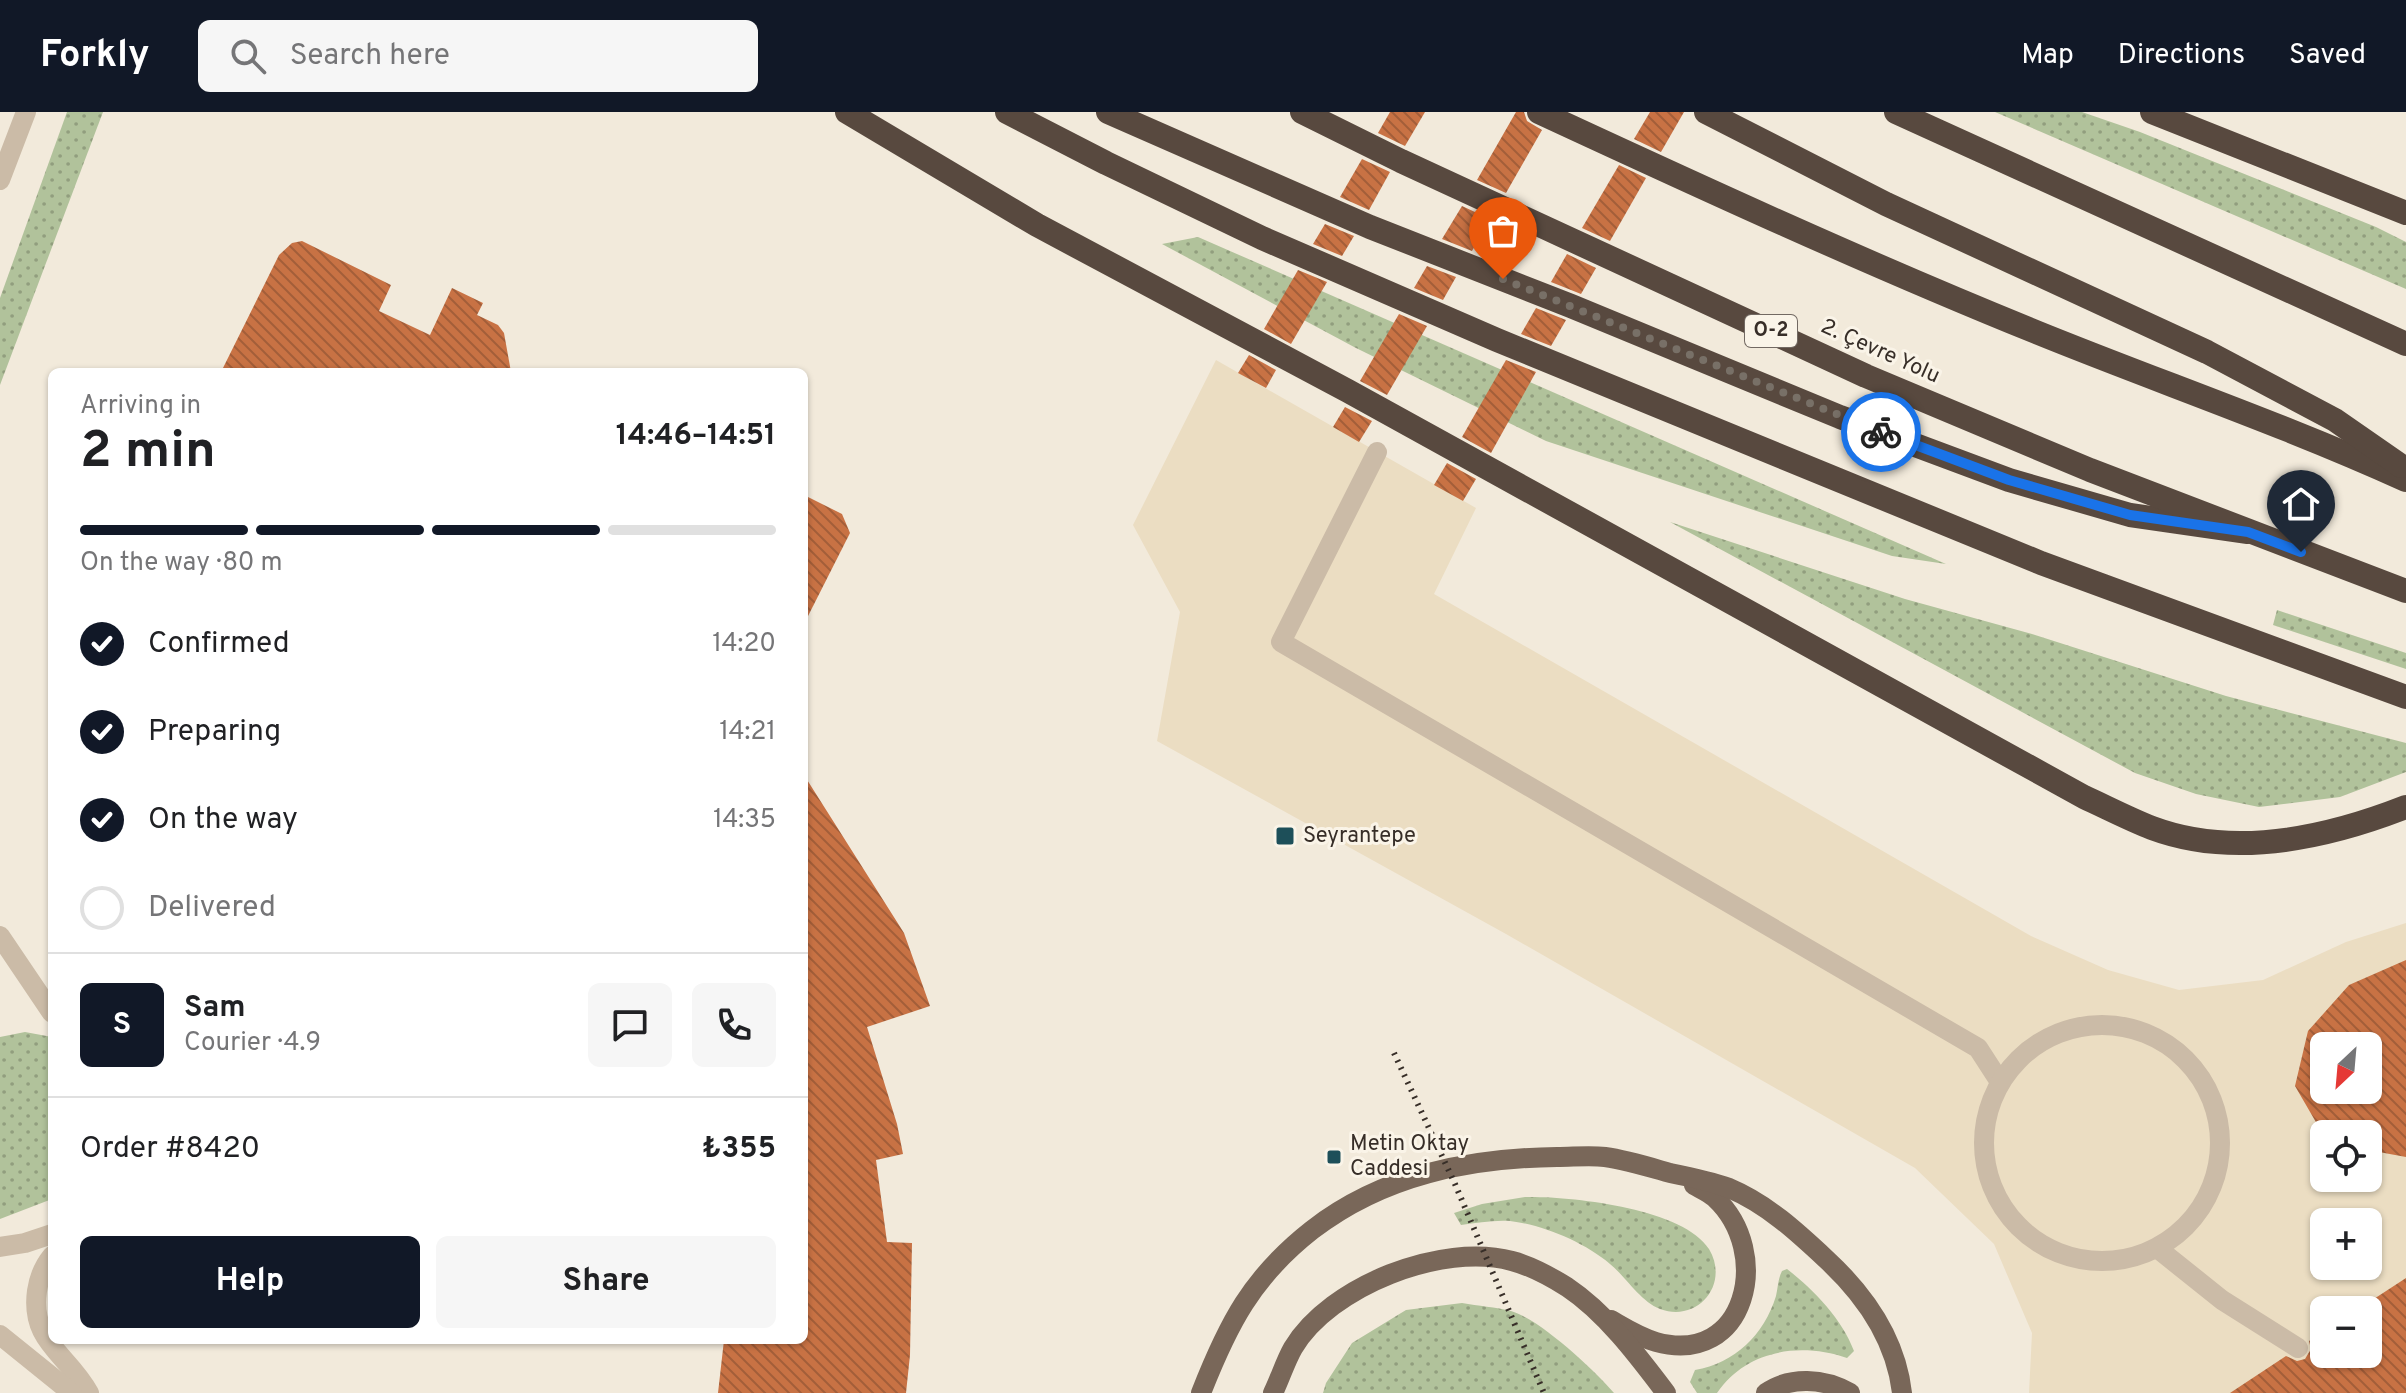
<!DOCTYPE html>
<meta charset="utf-8">
<style>
body{margin:0;font-family:Overpass,sans-serif;background:#f6f6f6;color:#202124;height:100vh;display:flex;flex-direction:column;font-size:30px;white-space:nowrap}
*{box-sizing:border-box;margin:0}
p{font-size:26px;color:#757577}
.icon{flex:none;width:44px;height:44px;fill:none;stroke:currentColor;stroke-width:2;stroke-linecap:round;stroke-linejoin:round}
.map{position:relative;flex:1;overflow:hidden}
.panel{position:absolute;left:48px;top:256px;width:760px;height:976px;display:flex;flex-direction:column;background:#fff;border-radius:12px;box-shadow:0 2px 6px #0004}
.panel>*{flex:none}
.needle{width:52px;rotate:206deg}
.controls{position:absolute;left:2310px;top:920px;display:grid;gap:16px}
.controls a{display:grid;place-items:center;width:72px;height:72px;border-radius:12px;background:#fff;box-shadow:0 2px 6px #0004;font-size:40px}
.pin{position:absolute;display:grid;place-items:center;width:68px;height:68px;color:#fff;margin:-82px -34px;border-radius:50% 50% 50% 0;rotate:-45deg;box-shadow:0 0 8px #0007}
.pin .icon{rotate:45deg}
.courier{position:absolute;display:grid;place-items:center;width:80px;height:80px;margin:-40px;border:6px solid #1a73e8;border-radius:50%;background:#fff;color:#222;box-shadow:0 2px 10px #0007}
.headline em{font-style:normal;font-weight:700}
.headline div{display:flex;flex-direction:column-reverse}
.headline{display:flex;align-items:center;justify-content:space-between;height:136px;padding:0 32px}
h1{font-size:52px;font-weight:700;line-height:60px}
.bar{display:grid;grid-template-columns:repeat(4,1fr);gap:12px 8px;align-content:center;height:96px;padding:0 32px}
.bar i{height:10px;border-radius:6px;background:#e0e0e0}
.bar .on{background:#111827}
.bar p{grid-column:span 4}
.line{display:flex;align-items:center;gap:20px;padding:0 32px;border-top:2px solid #e0e0e0}
.line div{flex:1}
.round{display:grid;place-items:center;flex:none;width:84px;height:84px;border-radius:12px;background:#f6f6f6}
ol{padding:0 32px;list-style:none}
li{display:flex;align-items:center;gap:24px;height:88px}
li p{margin-inline-start:auto}
li .icon{padding:8px;border-radius:50%;background:#111827;color:#fff;stroke-width:4}
li:last-child{color:#757577}
li i{width:44px;height:44px;border:4px solid #e0e0e0;border-radius:50%}
.button{display:flex;gap:16px;margin-top:auto;padding:16px 32px}
.button a{flex:1;height:92px;border-radius:12px;background:#111827;color:#fff;font-size:32px;font-weight:700;line-height:92px;text-align:center}
.button a+a{background:#f6f6f6;color:#202124}
header{display:flex;align-items:center;gap:48px;box-sizing:border-box;height:112px;padding:0 40px;background:#111827;color:#fff}
header strong{font-size:38px}
nav{display:flex;gap:44px;margin-inline-start:auto;font-size:28px}
.search{width:560px;height:72px;background:#f6f6f6;display:flex;align-items:center;gap:20px;box-sizing:border-box;padding:0 28px;border-radius:12px;color:#757577;font-size:30px}
.map>svg:first-child{display:block}
.grass{fill:url(#grass-dots)}
.plaza{fill:#ebddc2;fill-rule:evenodd}
.building{fill:url(#building-back-hatch);fill-rule:evenodd}
.lines{fill:none;stroke-linecap:round;stroke-linejoin:round}
.minor{stroke:#cbbba7;stroke-width:20}
.major{stroke:#796759;stroke-width:20}
.highway{stroke:#58493f;stroke-width:24}
.rail{stroke:#372e28;stroke-width:6;stroke-dasharray:2 6;stroke-linecap:butt}
.done{stroke:#787067;stroke-width:8;stroke-dasharray:0 14.4}
.route{stroke:#1a73e8;stroke-width:10}
.poi-dot{fill:#1d4f59;stroke:#faf4e8;stroke-width:3}
.labels{text-anchor:middle;dominant-baseline:central;stroke-width:6;stroke-linejoin:round;paint-order:stroke}
.shield{fill:#faf4e8;stroke:#726962;stroke-width:2}
.shield-label{font-size:20px;font-weight:bold;fill:#372e28}
.street-label{font-size:22px;fill:#372e28;stroke:#faf4e8}
.poi-label{font-size:22px;fill:#372e28;stroke:#faf4e8;text-anchor:start}
</style>
<header>
<strong>Forkly</strong>
<div class="search"><svg class="icon" aria-label="search" viewBox="0 0 24 24"><circle cx="10" cy="10" r="6"/><path d="M15 15l6 6"/></svg>Search here</div>
<nav><a>Map</a><a>Directions</a><a>Saved</a></nav>
</header>
<div class="map">
<svg width="2406" height="1281" viewBox="0 0 2406 1281">
<defs>
<pattern id="grass-dots" width="8" height="8" patternUnits="userSpaceOnUse" patternTransform="scale(2)"><rect width="8" height="8" fill="#b1c29b"/><path d="M2 2h.1M6 6h.1" fill="none" stroke="#919e7e" stroke-width="1.8" stroke-linecap="round"/></pattern>
<pattern id="building-back-hatch" width="6" height="6" patternUnits="userSpaceOnUse" patternTransform="scale(2)"><rect width="6" height="6" fill="#c87244"/><path d="M-1 5l2 2M0 0l6 6M5-1l2 2" fill="none" stroke="#a35e39"/></pattern>
</defs>
<rect width="100%" height="100%" fill="#f2eadb"/>
<g class="grass">
<polygon points="67,0 103,0 0,273 0,186"/>
<polygon points="1995,0 2082,0 2140,20 2376,115 2406,130 2406,177"/>
<polygon points="1198,125 1946,452 1892,444 1546,329 1356,236 1162,132"/>
<polygon points="1670,410 1905,487 2032,522 2226,584 2406,631 2406,660 2340,685 2259,695 2196,682 2135,661"/>
<polygon points="2277,498 2406,541 2406,557 2273,513"/>
<polygon points="25,920 52,925 52,1087 0,1107 0,925"/>
<path d="M1525 1085C1570 1084 1683 1096 1709 1137 1730 1172 1698 1211 1660 1197 1640 1189 1626 1165 1610 1152 1584 1130 1543 1113 1510 1109 1493 1108 1477 1111 1461 1113L1454 1101 1482 1092Z"/>
<path d="M1787 1157C1814 1178 1842 1207 1854 1239L1847 1246C1800 1230 1746 1238 1717 1281H1697L1690 1270 1695 1258C1735 1251 1764 1223 1776 1184 1778 1175 1778 1167 1782 1159Z"/>
<path d="M1462 1191C1478 1194 1496 1195 1511 1199 1541 1208 1594 1258 1614 1281H1323L1326 1271 1352 1231 1406 1198Z"/>
</g>
<path class="plaza" d="M1216 248 1476 396 1434 482 2031 824 2108 858 2179 878 2263 868 2346 830 2406 811V1188L2368 1198H2324V1238L2260 1281H2029L2032 1221 1994 1132 1915 1056 1506 822 1157 629 1180 500 1133 413ZM2324 934H2368V978H2324ZM2324 1022H2368V1066H2324ZM2324 1110H2368V1154H2324Z"/>
<g class="building">
<polygon points="1390,0 1425,0 1405,34 1378,21"/>
<polygon points="1516,0 1524,0 1527,9 1542,18 1506,81 1477,68"/>
<polygon points="1650,0 1684,0 1661,40 1634,27"/>
<polygon points="1362,47 1390,60 1369,98 1340,85"/>
<polygon points="1619,53 1646,66 1610,129 1582,116"/>
<polygon points="1462,94 1490,107 1472,139 1442,127"/>
<polygon points="1325,112 1354,124 1342,144 1313,132"/>
<polygon points="302,129 391,173 379,199 430,223 452,176 483,191 477,203 498,213 504,221 511,260 221,260 279,143 292,131"/>
<polygon points="1567,142 1596,156 1581,182 1551,170"/>
<polygon points="1427,154 1456,165 1443,188 1414,176"/>
<polygon points="1298,158 1327,170 1291,232 1264,217"/>
<polygon points="1536,196 1566,208 1551,234 1521,222"/>
<polygon points="1399,202 1427,214 1387,283 1360,269"/>
<polygon points="1249,243 1276,258 1266,276 1238,261"/>
<polygon points="1506,248 1536,260 1491,341 1462,325"/>
<polygon points="1345,295 1372,309 1359,330 1333,315"/>
<polygon points="1447,351 1476,367 1463,389 1434,373"/>
<polygon points="804,383 842,402 850,421 804,512"/>
<polygon points="804,663 904,821 930,894 867,915 897,1012 903,1042 876,1048 887,1130 912,1131 910,1243 906,1281 718,1281 724,1228 804,1228"/>
<path d="M2406 848V1045L2368 1038V1022H2324V1024L2295 974 2308 919 2349 873ZM2324 934H2368V978H2324Z"/>
<polygon points="2406,1166 2406,1281 2230,1281 2286,1244 2297,1249 2305,1247 2311,1237 2309,1229 2324,1220 2324,1242 2368,1242 2368,1198 2357,1198"/>
</g>
<g class="lines">
<g class="minor">
<polyline points="0,68 26,0"/>
<polyline points="1377,340 1281,530 1978,936 2000,970"/>
<polyline points="0,824 52,901"/>
<circle cx="2102" cy="1031" r="118"/>
<polyline points="0,1135 25,1131 52,1122"/>
<polyline points="2157,1136 2222,1188 2298,1236"/>
<path d="M52 1144C43 1155 39 1165 37 1179 30 1230 67 1241 89 1281"/>
<polyline points="0,1223 72,1281"/>
</g>
<g class="major">
<path d="M1611 1208C1625 1216 1639 1225 1656 1230 1747 1255 1773 1140 1715 1086 1710 1081 1701 1077 1694 1073"/>
<path d="M1201 1281C1228 1212 1252 1165 1312 1118 1383 1063 1469 1046 1557 1045 1573 1045 1590 1043 1605 1045 1627 1048 1649 1055 1670 1061 1690 1065 1710 1069 1729 1076 1767 1092 1797 1120 1826 1147 1865 1183 1896 1228 1902 1281"/>
<path d="M1273 1281C1280 1267 1285 1250 1293 1236 1330 1174 1442 1130 1512 1149 1531 1154 1551 1165 1567 1175 1606 1201 1638 1244 1666 1281"/>
<path d="M1766 1281C1790 1264 1824 1266 1850 1281"/>
</g>
<g class="highway">
<path d="M847 0 1037 113 1348 279 2084 685C2106 695 2129 707 2152 716 2235 747 2327 726 2406 695"/>
<polyline points="1007,0 1106,51 1262,126 1497,228 2041,451 2406,585"/>
<polyline points="1108,0 1370,115 1571,194 1840,305 2009,368 2130,403 2248,420"/>
<polyline points="1302,0 1401,49 1866,264 2090,358 2406,479"/>
<path d="M1539 0C1703 76 1868 152 2036 220 2159 270 2285 313 2406 368"/>
<polyline points="1706,0 1886,92 2207,240 2335,308 2401,354"/>
<polyline points="1896,0 2406,232"/>
<polyline points="2152,0 2406,101"/>
</g>
<polyline class="rail" points="1394,941 1455,1072 1544,1281"/>
</g>
<g class="lines">
<polyline class="done" points="1503,167 1881,320"/>
<polyline class="route" points="1881,320 2009,368 2130,403 2248,420 2301,440"/>
</g>
<g class="poi-dot">
<rect x="1275" y="714" width="20" height="20" rx="4"/>
<rect x="1326" y="1037" width="16" height="16" rx="4"/>
</g>
<g class="labels">
<rect class="shield" x="1745" y="203" width="52" height="32" rx="6"/>
<g class="shield-label">
<text x="1771" y="219">O-2</text>
</g>
<g class="street-label">
<text transform="translate(1880 240) rotate(24)">2. Çevre Yolu</text>
</g>
<g class="poi-label">
<text x="1303" y="724">Seyrantepe</text>
<text x="1350" y="1032">Metin Oktay<tspan x="1350" dy="25">Caddesi</tspan></text>
</g>
</g>
</svg>
<div class="controls">
<a><svg class="needle" viewBox="-14 -14 28 28"><path d="M0-13l5 13h-10z" fill="#e53935"/><path d="M0 13l5-13h-10z" fill="#757577"/></svg></a>
<a><svg class="icon" aria-label="locate" viewBox="0 0 24 24"><circle cx="12" cy="12" r="6"/><path d="M12 2v4M12 18v4M2 12h4M18 12h4"/></svg></a>
<a>+</a>
<a>−</a>
</div>
<div class="pin" style="left:1503px;top:167px;background:#ea580c"><svg class="icon" aria-label="bag" viewBox="0 0 24 24"><path d="M5 8h14l-1 12H6zM9 8a3 3 0 0 1 6 0"/></svg></div>
<div class="pin" style="left:2301px;top:440px;background:#1f2937"><svg class="icon" aria-label="home" viewBox="0 0 24 24"><path d="M3 11l9-7 9 7M6 9v11h12V9"/></svg></div>
<div class="courier" style="left:1881px;top:320px"><svg class="icon" aria-label="bike" viewBox="0 0 24 24"><circle cx="6" cy="16" r="4"/><circle cx="18" cy="16" r="4"/><path d="M6 16l4-8h5l3 8M10 8l3 8H6M13 5h3"/></svg></div>
<section class="panel">
<div class="headline"><div><h1>2 min</h1><p>Arriving in</p></div><em>14:46–14:51</em></div>
<div class="bar"><i class="on"></i><i class="on"></i><i class="on"></i><i></i><p>On the way · 80 m</p></div>
<ol>
<li><svg class="icon" aria-label="check" viewBox="0 0 24 24"><path d="M5 12l5 5 9-10"/></svg>Confirmed<p>14:20</p></li>
<li><svg class="icon" aria-label="check" viewBox="0 0 24 24"><path d="M5 12l5 5 9-10"/></svg>Preparing<p>14:21</p></li>
<li><svg class="icon" aria-label="check" viewBox="0 0 24 24"><path d="M5 12l5 5 9-10"/></svg>On the way<p>14:35</p></li>
<li><i></i>Delivered</li>
</ol>
<div class="line" style="height:144px"><b class="round" style="background:#111827;color:#fff">S</b><div><b>Sam</b><p>Courier · 4.9</p></div><a class="round"><svg class="icon" aria-label="chat" viewBox="0 0 24 24"><path d="M4 5h16v11H9l-5 4z"/></svg></a><a class="round"><svg class="icon" aria-label="phone" viewBox="0 0 24 24"><path d="M5 4h4l2 5-3 2q2 4 5 5l2-3 5 2v4C11 20 4 13 5 4z"/></svg></a></div>
<div class="line" style="height:104px"><div>Order #8420</div><b>₺355</b></div>
<div class="button"><a>Help</a><a>Share</a></div>
</section>
</div>
